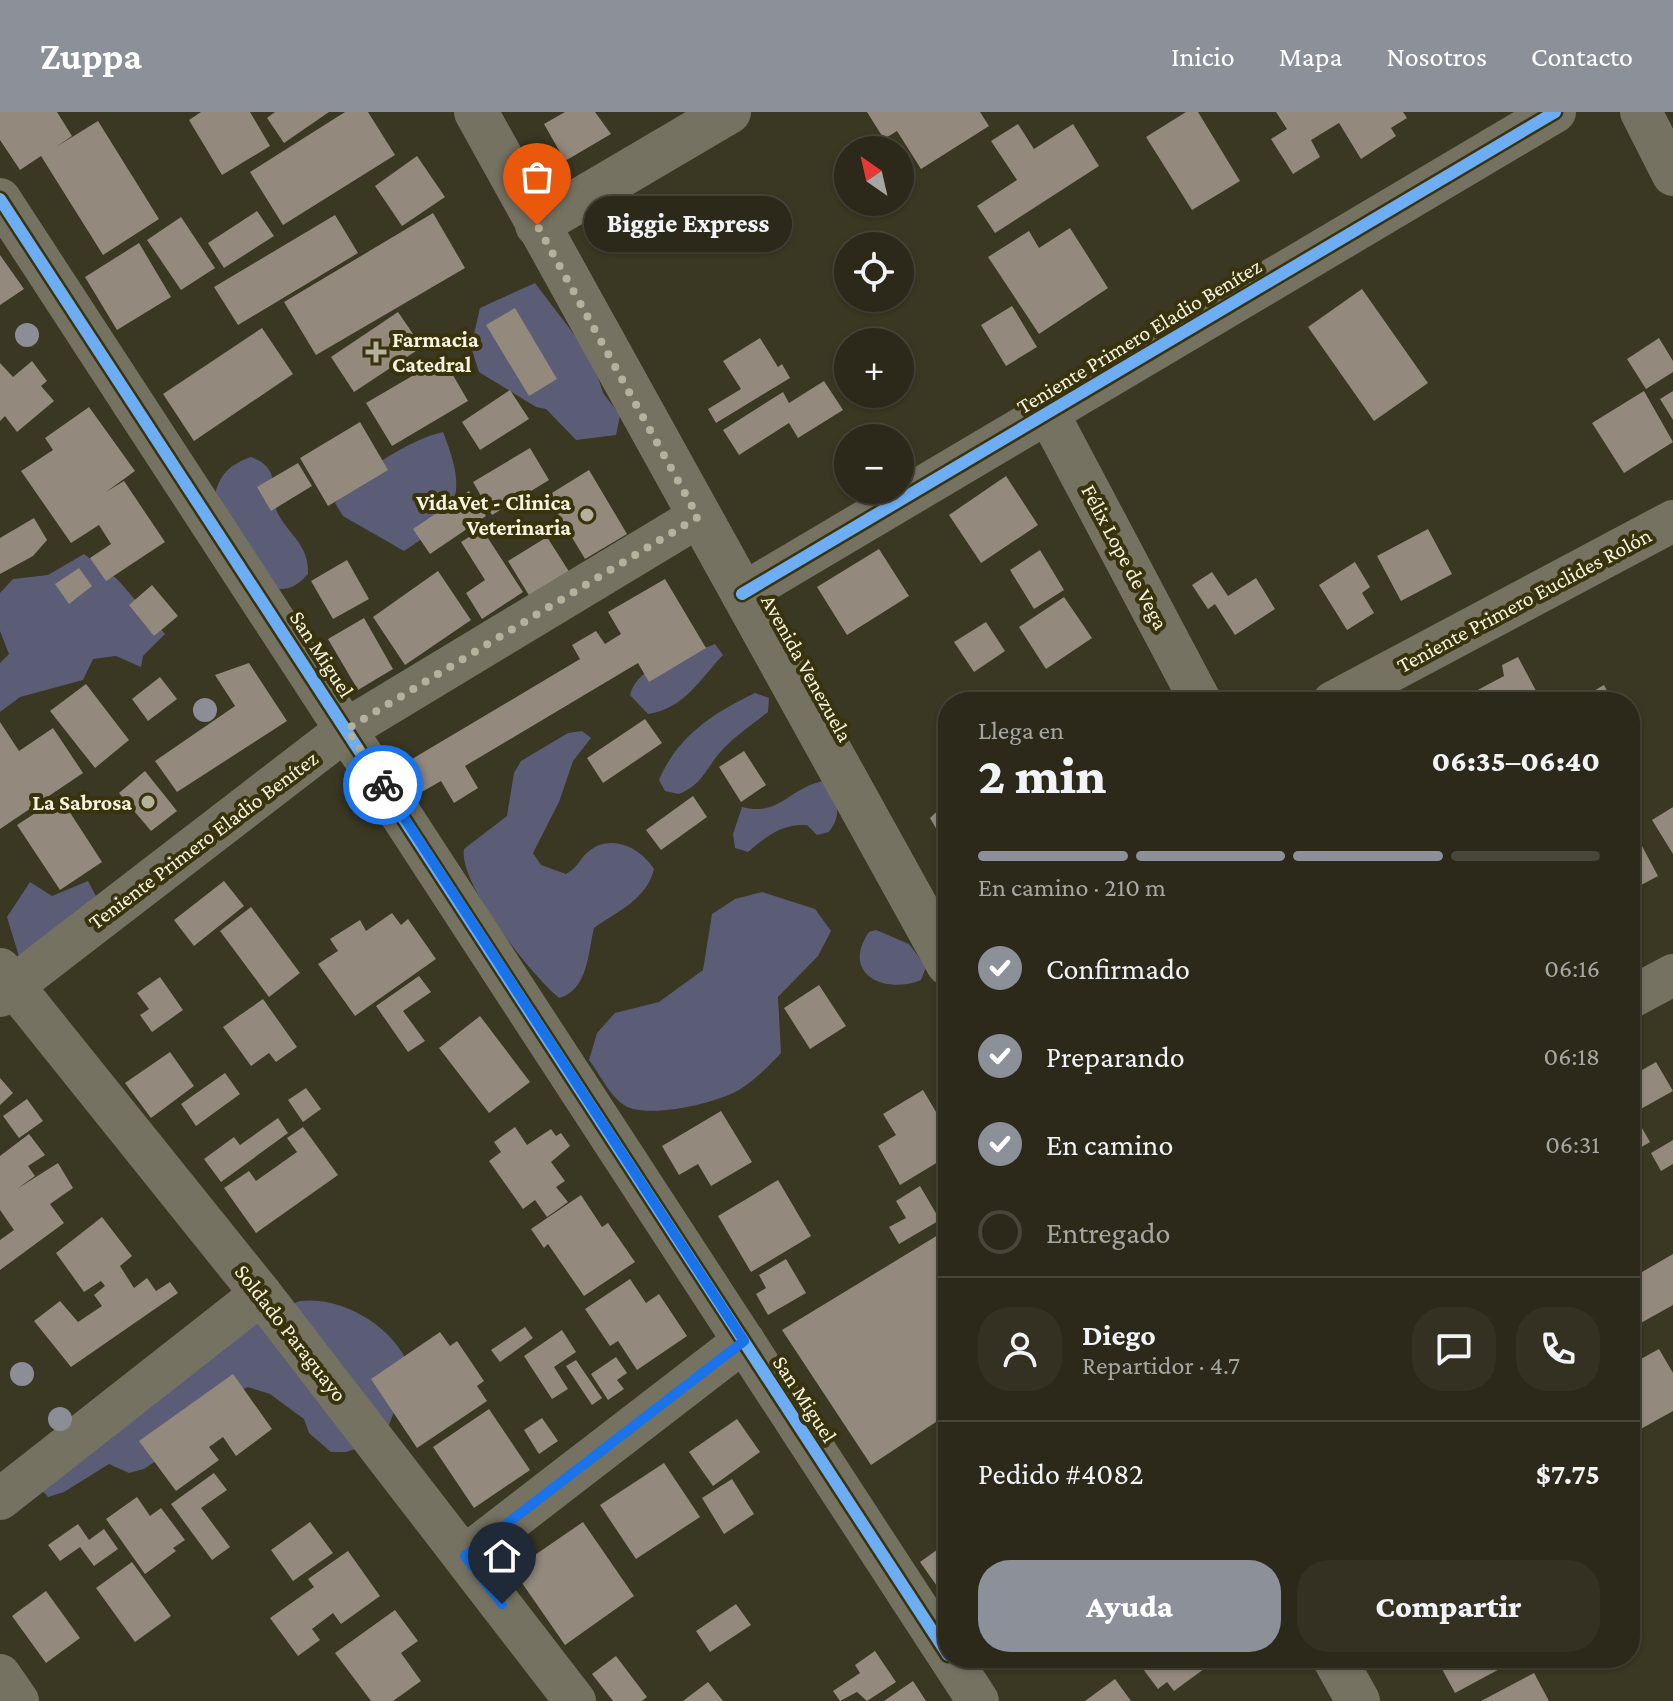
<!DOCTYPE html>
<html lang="es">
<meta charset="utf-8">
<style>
body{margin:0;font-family:"Crimson Pro",serif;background:#343123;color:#f1f3f6;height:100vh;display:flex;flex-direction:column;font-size:30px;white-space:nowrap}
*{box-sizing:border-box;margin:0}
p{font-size:26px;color:#a6a6a2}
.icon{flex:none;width:44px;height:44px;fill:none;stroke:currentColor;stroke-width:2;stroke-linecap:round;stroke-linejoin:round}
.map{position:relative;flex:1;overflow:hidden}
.sheet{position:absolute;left:938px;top:580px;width:702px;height:976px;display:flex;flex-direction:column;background:#2c291a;border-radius:32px;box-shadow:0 2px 6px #0004,0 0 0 2px #484539}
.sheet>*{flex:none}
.needle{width:52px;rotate:326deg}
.controls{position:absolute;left:834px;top:24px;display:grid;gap:16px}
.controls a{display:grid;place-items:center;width:80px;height:80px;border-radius:50%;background:#2c291a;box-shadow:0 2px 6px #0004,0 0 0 2px #484539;font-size:40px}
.pin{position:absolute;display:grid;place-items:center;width:68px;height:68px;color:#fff;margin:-82px -34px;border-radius:50% 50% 50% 0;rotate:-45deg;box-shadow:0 0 8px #0007}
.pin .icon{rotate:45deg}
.courier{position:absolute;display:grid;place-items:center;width:80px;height:80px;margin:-40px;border:6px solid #1a73e8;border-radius:50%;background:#fff;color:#222;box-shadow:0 2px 10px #0007}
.bubble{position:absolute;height:56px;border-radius:28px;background:#2c291a;box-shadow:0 2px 6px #0004,0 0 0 2px #484539;font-size:26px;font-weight:800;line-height:56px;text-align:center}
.overview em{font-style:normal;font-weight:800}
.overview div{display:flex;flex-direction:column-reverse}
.overview{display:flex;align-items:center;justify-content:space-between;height:136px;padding:0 40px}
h1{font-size:52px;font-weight:800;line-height:60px}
.bar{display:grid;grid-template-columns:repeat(4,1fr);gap:12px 8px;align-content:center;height:96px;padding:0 40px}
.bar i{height:10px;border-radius:6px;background:#484539}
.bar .selected{background:#8c9099}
.bar p{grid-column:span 4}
.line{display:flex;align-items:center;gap:20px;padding:0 40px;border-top:2px solid #484539}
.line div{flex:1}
.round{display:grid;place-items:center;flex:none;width:84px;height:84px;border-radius:32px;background:#343123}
ol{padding:0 40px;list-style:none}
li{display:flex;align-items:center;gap:24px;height:88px}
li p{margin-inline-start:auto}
li .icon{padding:8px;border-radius:50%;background:#8c9099;color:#fff;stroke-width:4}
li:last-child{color:#a6a6a2}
li i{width:44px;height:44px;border:4px solid #484539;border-radius:50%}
.primary-button{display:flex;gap:16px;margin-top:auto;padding:16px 40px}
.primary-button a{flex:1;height:92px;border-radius:32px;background:#8c9099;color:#fff;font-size:32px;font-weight:800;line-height:92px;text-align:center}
.primary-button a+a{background:#343123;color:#f1f3f6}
header{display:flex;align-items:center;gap:48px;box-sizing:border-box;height:112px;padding:0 40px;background:#8c9099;color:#fff}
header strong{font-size:38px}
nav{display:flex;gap:44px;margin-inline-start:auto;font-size:28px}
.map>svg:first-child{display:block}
.green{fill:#5b5d77}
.building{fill:#93897d}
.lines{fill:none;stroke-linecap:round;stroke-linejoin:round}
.minor{stroke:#757262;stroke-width:42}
.tertiary{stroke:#757262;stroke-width:44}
.secondary{stroke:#757262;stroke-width:44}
.cycleway-casing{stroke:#39330d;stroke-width:17}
.cycleway{stroke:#6dadf4;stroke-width:12}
.tree{fill:#8c8d96}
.done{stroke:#b4b19c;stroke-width:8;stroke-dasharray:0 14.4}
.route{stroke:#1a73e8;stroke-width:10}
.poi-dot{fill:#b4b19c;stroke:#39330d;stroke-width:3}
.labels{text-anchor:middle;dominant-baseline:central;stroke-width:8;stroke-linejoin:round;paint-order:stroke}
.street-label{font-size:22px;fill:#f6f3de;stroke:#39330d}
.poi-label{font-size:22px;font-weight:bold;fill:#f6f3de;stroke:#39330d;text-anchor:end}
</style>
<header>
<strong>Zuppa</strong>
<nav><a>Inicio</a><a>Mapa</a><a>Nosotros</a><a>Contacto</a></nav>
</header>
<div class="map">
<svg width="1673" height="1589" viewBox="0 0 1673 1589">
<rect width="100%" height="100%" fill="#3a3722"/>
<g class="green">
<polygon points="535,171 592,246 603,281 620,303 616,323 576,328 546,297 536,295 479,260 471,235 480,196"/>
<path d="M443 320C467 381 461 402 404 439L343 404 335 391C355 362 410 327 443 320Z"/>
<path d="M251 345C285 358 266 378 278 402 291 425 309 433 308 462 296 475 288 479 271 476L209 406C217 374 217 357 251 345Z"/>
<polygon points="84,442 117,467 165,522 143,544 141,555 116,544 93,547 83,568 20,585 0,600 0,551 9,542 0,519 0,481 13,467 48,463"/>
<path d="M715 532 723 543C700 567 684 597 648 602L630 583C639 550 686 544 715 532Z"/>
<path d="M755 581 769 586 768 600C753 612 736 623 723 637 705 656 705 671 679 682L665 679 659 668C677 625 713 601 755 581Z"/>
<path d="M582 619 591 626 573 649 559 690 533 741 541 753 566 762C578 756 579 747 588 740 610 721 640 735 654 757 647 787 618 799 594 816 588 841 588 878 559 886 532 864 458 771 464 737L507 704 514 661 521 649 568 621Z"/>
<path d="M824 669C836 689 844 699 829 720L817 723 807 713C781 712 767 724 748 740L735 736 733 722 742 695C780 705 790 675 824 669Z"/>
<polygon points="88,769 97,786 21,851 7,805 30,770 52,784"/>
<path d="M762 780 815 797 831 819 818 844 778 885 781 941C768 955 755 968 739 978 716 991 647 1008 624 993 610 984 599 961 589 948L597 921 615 901 659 890 703 858 712 802 735 787Z"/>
<path d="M876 818 909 832 926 855 921 868C885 883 840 862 869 820Z"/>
<path d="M300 1189C344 1184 395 1216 410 1256L389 1313 361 1335 346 1340H331L309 1321 304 1307 270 1282 248 1275 219 1289 169 1340 144 1357 129 1361 109 1352 64 1380 48 1385 38 1374 218 1222Z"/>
</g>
<g class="building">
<polygon points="0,0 57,0 72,24 56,35 98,9 159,107 103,143 41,44 20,58 0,28"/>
<polygon points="201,0 250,0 270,34 222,63 189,8"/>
<polygon points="275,0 329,0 284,31 267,6"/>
<polygon points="345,0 368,0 395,43 283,113 250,60"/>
<polygon points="565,0 595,0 611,22 565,49 544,12"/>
<polygon points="867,0 980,0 989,14 921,57 897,19 884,27"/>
<polygon points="1186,0 1198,0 1240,69 1192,98 1146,25"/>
<polygon points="1276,0 1403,0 1407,6 1391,16 1396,24 1361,47 1339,11 1311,28 1320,45 1293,62 1271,27 1287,17"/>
<polygon points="1018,12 1034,37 1073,12 1099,54 995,121 977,94 1017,68 991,29"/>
<polygon points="417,44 445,85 402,114 375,74"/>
<polygon points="257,99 274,124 224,156 208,131"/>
<polygon points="433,101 465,156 316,243 284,190"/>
<polygon points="335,103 358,141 238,213 214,175"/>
<polygon points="181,105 215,156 181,178 147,128"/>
<polygon points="1070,116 1108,176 1039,222 988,145 1029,119 1039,136"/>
<polygon points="139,131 171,185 117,218 85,165"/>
<polygon points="0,143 24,177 0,193"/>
<polygon points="1362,177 1428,271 1374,309 1308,215"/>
<polygon points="1012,194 1037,235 1006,254 981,213"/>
<polygon points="515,196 557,267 529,284 486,213"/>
<polygon points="398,200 422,235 354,280 331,245"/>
<polygon points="262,216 293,262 194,329 163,282"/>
<polygon points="760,226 778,255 782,252 790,266 716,311 708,297 741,277 723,249"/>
<polygon points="1659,226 1673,249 1673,260 1646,277 1627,247"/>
<polygon points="443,246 468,289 392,334 366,291"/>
<polygon points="32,249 47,269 41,274 54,289 17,320 5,304 0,309 0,251 13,265"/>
<polygon points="824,269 843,298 798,326 789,311 739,343 723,318 783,280 789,291"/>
<polygon points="510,278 529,307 480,338 462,310"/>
<polygon points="1644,279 1673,330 1624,361 1592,311"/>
<polygon points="1673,279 1673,308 1660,287"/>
<polygon points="89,295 135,359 106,380 124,369 165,430 106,469 90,446 111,432 99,413 71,431 21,359 53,338 45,326"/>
<polygon points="360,310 388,358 328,394 300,346"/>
<polygon points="530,336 549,368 492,403 473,370"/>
<polygon points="298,351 312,374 271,399 257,375"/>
<polygon points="589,358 627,422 585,447 547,384"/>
<polygon points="1006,364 1038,413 981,451 949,403"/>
<polygon points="469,379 486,404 430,442 413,417"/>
<polygon points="34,406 47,428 33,444 0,462 0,426"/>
<polygon points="482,417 523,480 482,507 466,481 485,468 461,430"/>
<polygon points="1428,417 1452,462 1401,489 1377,444"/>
<polygon points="547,425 570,461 530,485 508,449"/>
<polygon points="879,437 909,484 847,523 817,475"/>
<polygon points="1040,438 1064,478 1034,497 1010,458"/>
<polygon points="347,448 369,487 333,507 311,469"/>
<polygon points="1355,450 1370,475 1362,481 1374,501 1347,518 1319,473"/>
<polygon points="79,456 92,474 69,492 55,472"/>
<polygon points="438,459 471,508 405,553 373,505"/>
<polygon points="1212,460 1228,484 1256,466 1275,497 1235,523 1215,492 1208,497 1192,473"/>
<polygon points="665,467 706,536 649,570 638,551 465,654 478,676 454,691 441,669 420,681 402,653 580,547 572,533 596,519 605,532 621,522 608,500"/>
<polygon points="152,473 178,504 154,524 129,493"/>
<polygon points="1064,485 1092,526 1046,557 1019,515"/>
<polygon points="364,506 393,557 358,578 328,527"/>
<polygon points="986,510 1005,539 974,560 954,530"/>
<polygon points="1518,545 1542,590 1477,590 1472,581 1504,564 1502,553"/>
<polygon points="249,551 287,609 177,680 155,649 235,594 215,563"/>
<polygon points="160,565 177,587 148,609 132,587"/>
<polygon points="86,572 129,628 95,656 50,599"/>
<polygon points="1604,573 1613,590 1575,590"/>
<polygon points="645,607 662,631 603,671 587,646"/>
<polygon points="0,610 19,639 53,616 83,661 0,717"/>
<polygon points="1630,619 1642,641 1630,648"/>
<polygon points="744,639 766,673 741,690 719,655"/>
<polygon points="145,659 177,699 151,719 119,681"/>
<polygon points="693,684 707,705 661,738 646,718"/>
<polygon points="60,685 102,750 60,778 17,713"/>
<polygon points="948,689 948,737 930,706"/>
<polygon points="1673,695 1673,742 1652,708"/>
<polygon points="1635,721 1658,764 1630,779 1630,724"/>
<polygon points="224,769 244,794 194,834 174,808"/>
<polygon points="251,795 300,861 269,885 220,819"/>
<polygon points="392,801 401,813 408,807 436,847 355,904 318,852 338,839 330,827 360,808 366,819"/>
<polygon points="419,864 431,880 403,899 425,929 408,940 376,894"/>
<polygon points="160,865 183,898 152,920 140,903 149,897 137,881"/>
<polygon points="819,873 846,914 810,937 784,896"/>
<polygon points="263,887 297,935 276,950 269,941 251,954 223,915"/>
<polygon points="480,904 530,970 489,1001 439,936"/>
<polygon points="170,940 194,974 151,1006 125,971"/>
<polygon points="1656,950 1673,979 1630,1003 1630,965"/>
<polygon points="225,961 240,982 196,1014 181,992"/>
<polygon points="0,966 13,981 0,993"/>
<polygon points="306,976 321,997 303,1010 288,988"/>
<polygon points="923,978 948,1020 948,1044 900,1073 878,1034 896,1023 883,1002"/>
<polygon points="27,987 43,1009 19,1026 3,1004"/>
<polygon points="721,999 752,1050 711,1074 698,1052 679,1063 662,1034"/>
<polygon points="278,1006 288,1021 221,1070 204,1047 234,1025 240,1033"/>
<polygon points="1638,1009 1650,1030 1630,1042 1630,1014"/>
<polygon points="303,1015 338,1063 256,1121 224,1076 249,1059 256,1069 297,1040 287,1026"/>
<polygon points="515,1015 527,1033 551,1017 556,1024 561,1021 570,1034 551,1050 565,1069 556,1075 568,1090 547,1105 535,1088 523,1097 489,1049 501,1040 494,1030"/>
<polygon points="29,1022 45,1043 28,1054 35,1064 17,1077 58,1051 73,1076 50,1092 64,1111 0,1158 0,1128 14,1118 0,1098 0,1044"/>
<polygon points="1673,1028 1673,1052 1661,1059 1651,1041"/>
<polygon points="778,1068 811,1124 751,1160 718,1104"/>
<polygon points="920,1074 940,1108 899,1132 889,1115 906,1106 896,1089"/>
<polygon points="581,1083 602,1115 608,1111 635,1150 584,1184 548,1132 544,1136 531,1117"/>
<polygon points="102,1105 132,1144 120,1154 134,1176 147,1166 156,1179 170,1170 178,1181 71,1255 34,1209 60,1189 78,1210 102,1194 94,1183 105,1174 101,1169 84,1180 56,1141"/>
<polygon points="948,1117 948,1302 871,1353 782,1218"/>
<polygon points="1673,1142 1673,1193 1630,1217 1630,1167"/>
<polygon points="786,1147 806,1181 768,1203 756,1182 766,1176 759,1163"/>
<polygon points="630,1167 646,1191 659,1182 687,1224 637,1258 618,1229 610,1234 585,1197"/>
<polygon points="525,1215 533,1226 500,1250 491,1238"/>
<polygon points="562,1218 576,1240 554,1255 568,1277 552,1287 524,1244"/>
<polygon points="440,1220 450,1234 457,1229 484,1269 477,1274 487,1289 417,1336 371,1267"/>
<polygon points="1659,1237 1673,1261 1673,1299 1630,1323 1630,1253"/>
<polygon points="616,1245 627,1261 617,1268 624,1277 608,1288 591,1262"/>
<polygon points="576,1248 602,1286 592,1293 566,1254"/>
<polygon points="233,1262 272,1317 236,1344 223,1325 209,1335 219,1348 176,1379 139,1329"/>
<polygon points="489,1297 530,1358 474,1396 433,1335"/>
<polygon points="542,1306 558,1329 539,1342 524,1318"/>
<polygon points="737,1307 760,1340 713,1374 689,1340"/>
<polygon points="664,1351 700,1405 636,1447 600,1393"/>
<polygon points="214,1361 227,1378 201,1396 230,1435 212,1448 171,1392"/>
<polygon points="732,1367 754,1402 724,1422 702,1386"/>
<polygon points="137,1385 150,1404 161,1396 185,1428 173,1436 176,1439 145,1462 106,1407"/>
<polygon points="310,1410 333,1441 293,1469 271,1438"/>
<polygon points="583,1410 634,1484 565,1533 513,1458"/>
<polygon points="78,1412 89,1428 104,1417 118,1437 94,1454 80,1435 60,1449 48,1433"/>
<polygon points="948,1430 948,1466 937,1474 920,1450"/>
<polygon points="348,1439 380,1484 341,1512 333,1501 312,1517 320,1528 298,1544 270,1506 314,1475 308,1467"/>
<polygon points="132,1450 171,1504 135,1530 96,1476"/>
<polygon points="46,1479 80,1526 46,1551 12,1504"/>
<polygon points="736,1492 751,1513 710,1540 696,1519"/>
<polygon points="395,1498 418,1529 401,1541 421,1569 393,1589 371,1589 335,1541"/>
<polygon points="875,1539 896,1570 867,1589 857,1580 840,1589 833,1579 860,1561 855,1553"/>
<polygon points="616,1544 647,1585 642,1589 613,1589 592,1562"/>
<polygon points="1150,1546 1219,1546 1174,1579 1167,1570 1158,1577 1140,1553"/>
<polygon points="1436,1546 1520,1546 1455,1581"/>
<polygon points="1534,1561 1549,1589 1481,1589"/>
<polygon points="1115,1567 1131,1589 1085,1589"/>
<polygon points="913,1569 926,1589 884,1589"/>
<polygon points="708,1570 723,1589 683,1589"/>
</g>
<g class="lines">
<g class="minor">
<polyline points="1641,0 1673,63"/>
<polyline points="0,87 948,1543"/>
<polyline points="1048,301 1201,590"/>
<polyline points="742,482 1555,0"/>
<polyline points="1333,590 1673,409"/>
<polyline points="0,857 261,1182 575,1589"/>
<polyline points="0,884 347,617 698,405"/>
<polyline points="1630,886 1673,863"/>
<polyline points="0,1387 261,1182"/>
<polyline points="465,1444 744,1229"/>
<polyline points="950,1546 978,1589"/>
<polyline points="0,1563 18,1589"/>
</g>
<polyline class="tertiary" points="537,113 729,0"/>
<g class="secondary">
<polyline points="476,0 948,852"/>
<polyline points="1334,1546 1358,1589"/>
</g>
<g class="cycleway-casing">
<g id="cycleway">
<polyline points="0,87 948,1543"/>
<polyline points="742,482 1555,0"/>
</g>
</g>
<use href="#cycleway" class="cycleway"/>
</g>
<g class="tree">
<circle cx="27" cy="223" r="12"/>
<circle cx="205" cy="598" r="12"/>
<circle cx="22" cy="1262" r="12"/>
<circle cx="60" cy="1307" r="12"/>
</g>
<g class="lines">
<polyline class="done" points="383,673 347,617 698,405 537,113"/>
<polyline class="route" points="383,673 744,1229 465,1444 502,1492"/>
</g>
<g class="poi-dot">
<path d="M372 228h8v8h8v8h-8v8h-8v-8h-8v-8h8z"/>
<circle cx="587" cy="403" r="8"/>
<circle cx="148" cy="690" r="8"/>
</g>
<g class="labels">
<g class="street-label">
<text transform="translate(1139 224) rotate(-31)">Teniente Primero Eladio Benítez</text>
<text transform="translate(1125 445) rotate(62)">Félix Lope de Vega</text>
<text transform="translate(1524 488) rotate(-28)">Teniente Primero Euclides Rolón</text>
<text transform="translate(322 542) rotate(57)">San Miguel</text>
<text transform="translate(807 556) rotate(61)">Avenida Venezuela</text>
<text transform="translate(203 728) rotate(-37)">Teniente Primero Eladio Benítez</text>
<text transform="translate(291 1221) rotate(52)">Soldado Paraguayo</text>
<text transform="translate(805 1287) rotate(57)">San Miguel</text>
</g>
<g class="poi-label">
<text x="392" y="227" text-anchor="start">Farmacia<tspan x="392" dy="25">Catedral</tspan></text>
<text x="571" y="390">VidaVet - Clinica<tspan x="571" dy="25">Veterinaria</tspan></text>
<text x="132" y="690">La Sabrosa</text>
</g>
</g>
</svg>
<div class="controls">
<a><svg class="needle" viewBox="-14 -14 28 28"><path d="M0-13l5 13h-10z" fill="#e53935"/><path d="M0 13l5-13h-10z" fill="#a6a6a2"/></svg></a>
<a><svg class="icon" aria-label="locate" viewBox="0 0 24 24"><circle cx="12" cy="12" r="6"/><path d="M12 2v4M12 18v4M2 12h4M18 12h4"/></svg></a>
<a>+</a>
<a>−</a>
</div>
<div class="pin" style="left:537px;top:113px;background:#ea580c"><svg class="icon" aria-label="bag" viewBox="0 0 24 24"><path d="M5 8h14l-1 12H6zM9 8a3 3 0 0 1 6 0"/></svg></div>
<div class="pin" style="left:502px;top:1492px;background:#1f2937"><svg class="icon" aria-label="home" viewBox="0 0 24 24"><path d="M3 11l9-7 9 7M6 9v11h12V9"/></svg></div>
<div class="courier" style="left:383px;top:673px"><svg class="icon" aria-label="bike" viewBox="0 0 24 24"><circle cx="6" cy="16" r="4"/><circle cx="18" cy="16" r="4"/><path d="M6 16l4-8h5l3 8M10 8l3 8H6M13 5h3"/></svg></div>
<div class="bubble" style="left:584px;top:84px;width:208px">Biggie Express</div>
<section class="sheet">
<div class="overview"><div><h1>2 min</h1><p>Llega en</p></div><em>06:35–06:40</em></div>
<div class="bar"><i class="selected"></i><i class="selected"></i><i class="selected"></i><i></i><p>En camino · 210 m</p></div>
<ol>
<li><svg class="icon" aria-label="check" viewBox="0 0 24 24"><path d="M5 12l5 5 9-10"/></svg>Confirmado<p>06:16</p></li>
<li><svg class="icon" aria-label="check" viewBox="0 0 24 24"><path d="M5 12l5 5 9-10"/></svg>Preparando<p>06:18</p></li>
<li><svg class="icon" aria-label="check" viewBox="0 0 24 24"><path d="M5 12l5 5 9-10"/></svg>En camino<p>06:31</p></li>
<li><i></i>Entregado</li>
</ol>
<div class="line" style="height:144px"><a class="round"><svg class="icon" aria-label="person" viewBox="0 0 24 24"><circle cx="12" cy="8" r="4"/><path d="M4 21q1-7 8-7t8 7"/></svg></a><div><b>Diego</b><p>Repartidor · 4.7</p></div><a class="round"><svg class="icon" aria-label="chat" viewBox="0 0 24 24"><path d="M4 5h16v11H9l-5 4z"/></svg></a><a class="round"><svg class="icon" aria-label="phone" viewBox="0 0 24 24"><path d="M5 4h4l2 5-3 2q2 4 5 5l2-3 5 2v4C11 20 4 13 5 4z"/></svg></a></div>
<div class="line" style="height:104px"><div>Pedido #4082</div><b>$7.75</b></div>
<div class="primary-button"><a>Ayuda</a><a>Compartir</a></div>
</section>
</div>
